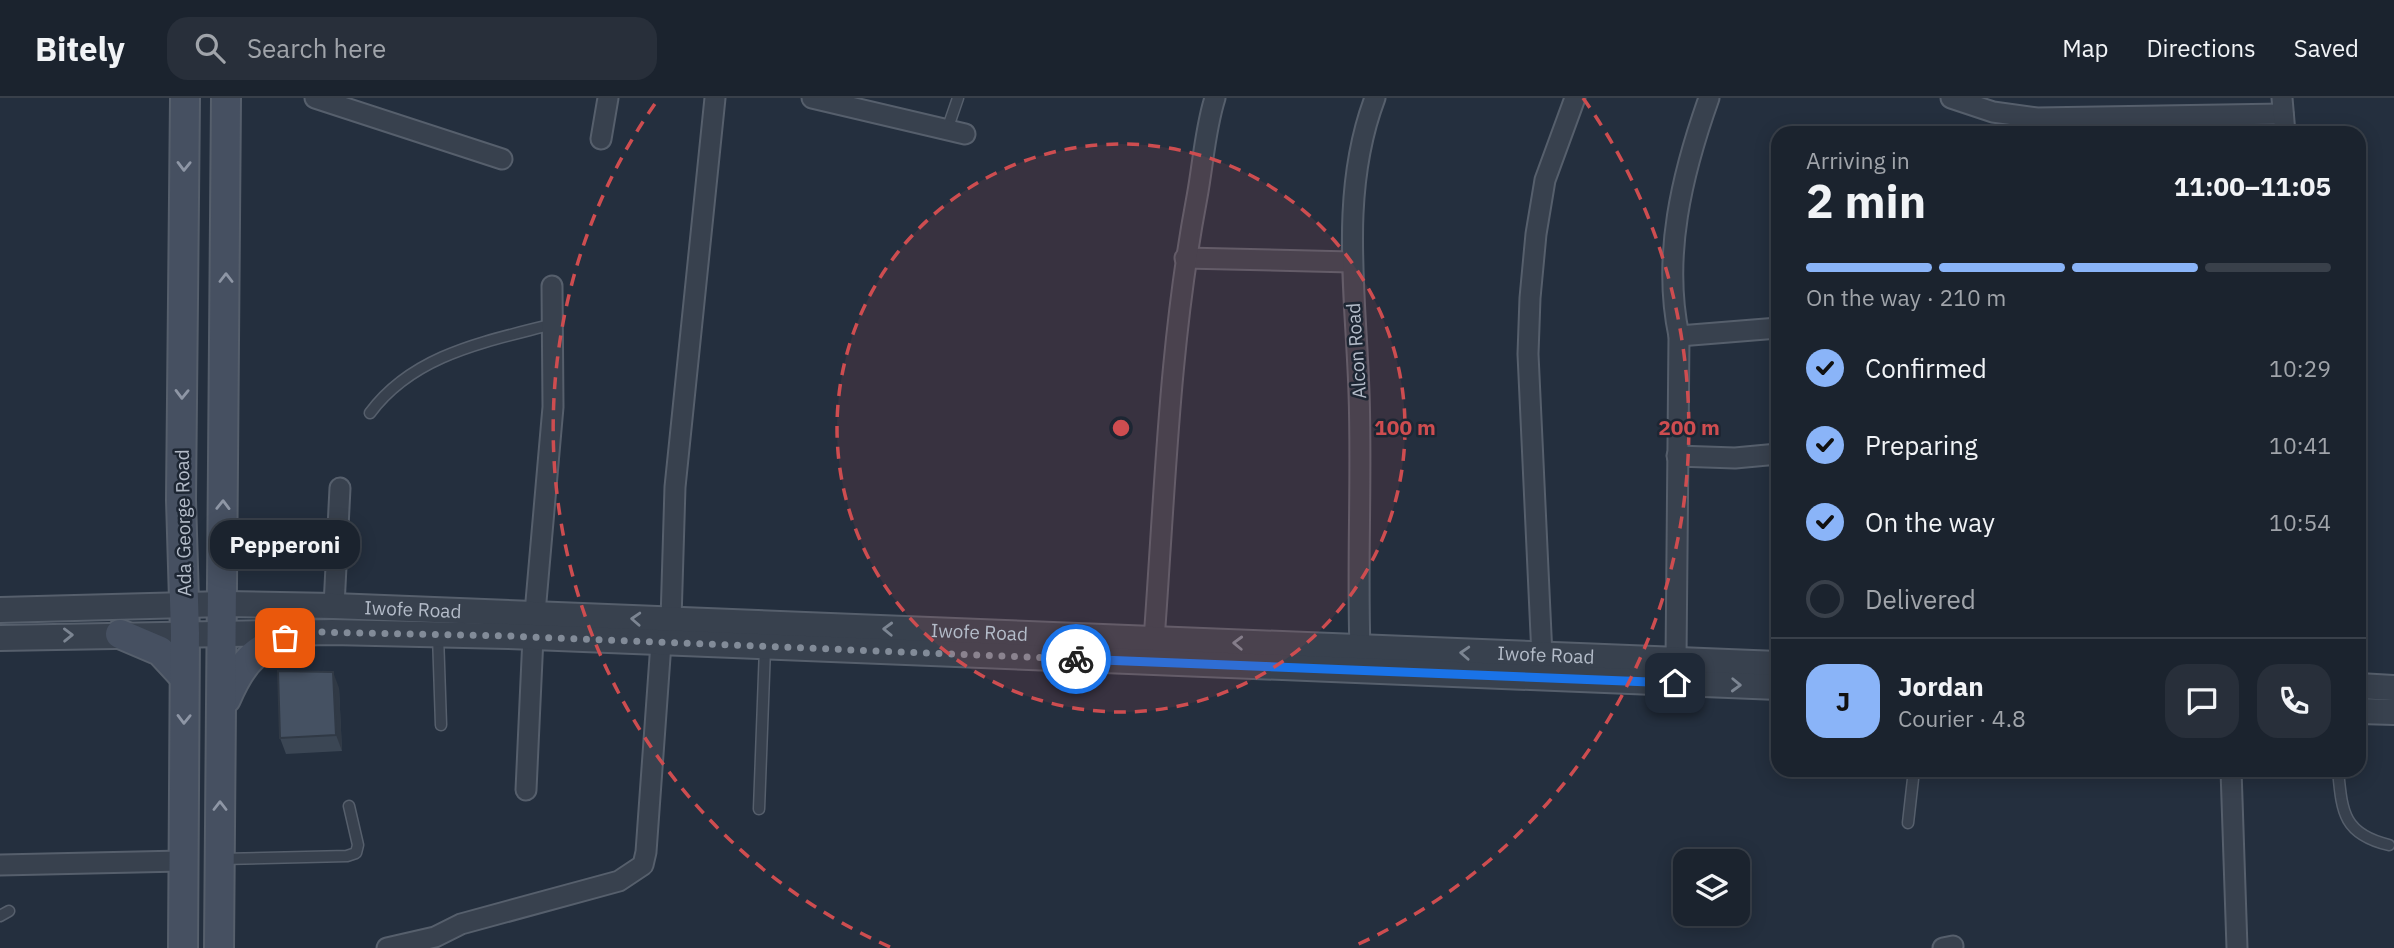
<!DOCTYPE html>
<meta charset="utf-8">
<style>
body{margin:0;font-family:"IBM Plex Sans",sans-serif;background:#282f3a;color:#f1f3f6;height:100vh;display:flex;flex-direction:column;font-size:26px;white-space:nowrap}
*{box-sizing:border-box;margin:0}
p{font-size:23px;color:#a0a4aa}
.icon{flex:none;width:38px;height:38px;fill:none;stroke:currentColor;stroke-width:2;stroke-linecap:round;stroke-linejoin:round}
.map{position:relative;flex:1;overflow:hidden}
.drawer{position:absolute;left:1771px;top:28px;width:595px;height:651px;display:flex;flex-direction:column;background:#1b232e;border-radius:21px;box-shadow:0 4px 18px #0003,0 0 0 2px #39404a}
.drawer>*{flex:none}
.buttons{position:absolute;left:1673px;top:751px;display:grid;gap:14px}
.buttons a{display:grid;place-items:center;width:77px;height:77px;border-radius:14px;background:#1b232e;box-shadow:0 4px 18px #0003,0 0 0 2px #39404a;font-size:35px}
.pin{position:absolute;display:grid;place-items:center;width:60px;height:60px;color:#fff;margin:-30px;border-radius:14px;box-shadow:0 4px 10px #0006}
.courier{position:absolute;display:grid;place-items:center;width:70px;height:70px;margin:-35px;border:5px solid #1a73e8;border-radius:50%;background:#fff;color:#222;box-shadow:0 2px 9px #0007}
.bubble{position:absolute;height:49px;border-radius:21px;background:#1b232e;box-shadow:0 4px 18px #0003,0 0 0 2px #39404a;font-size:23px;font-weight:700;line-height:49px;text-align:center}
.head em{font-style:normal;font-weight:700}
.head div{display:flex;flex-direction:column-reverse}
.head{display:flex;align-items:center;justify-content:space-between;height:119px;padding:0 35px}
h1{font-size:46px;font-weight:700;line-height:52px}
.bar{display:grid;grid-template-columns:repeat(4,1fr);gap:10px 7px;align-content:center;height:84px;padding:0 35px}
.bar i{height:9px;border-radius:5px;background:#39404a}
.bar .active{background:#8ab4f8}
.bar p{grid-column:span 4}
.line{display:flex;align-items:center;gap:18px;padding:0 35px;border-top:2px solid #39404a}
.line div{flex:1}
.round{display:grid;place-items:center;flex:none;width:74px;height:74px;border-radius:21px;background:#282f3a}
ol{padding:0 35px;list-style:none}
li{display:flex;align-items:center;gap:21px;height:77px}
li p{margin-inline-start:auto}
li .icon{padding:7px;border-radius:50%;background:#8ab4f8;color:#111;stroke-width:4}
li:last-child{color:#a0a4aa}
li i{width:38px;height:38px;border:4px solid #39404a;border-radius:50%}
header{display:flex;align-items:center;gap:42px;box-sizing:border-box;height:98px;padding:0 35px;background:#1b232e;border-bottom:2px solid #39404a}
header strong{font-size:33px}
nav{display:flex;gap:38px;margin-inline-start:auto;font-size:24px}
.search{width:490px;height:63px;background:#282f3a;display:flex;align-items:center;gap:18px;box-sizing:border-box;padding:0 24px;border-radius:21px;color:#a0a4aa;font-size:26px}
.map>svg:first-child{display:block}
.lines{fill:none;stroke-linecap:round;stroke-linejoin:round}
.service-casing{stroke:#565f6c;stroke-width:13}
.minor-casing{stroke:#565f6c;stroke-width:23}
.tertiary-casing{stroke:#565f6c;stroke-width:28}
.secondary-casing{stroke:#565f6c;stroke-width:32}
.service{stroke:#38414e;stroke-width:10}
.minor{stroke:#38414e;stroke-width:19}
.tertiary{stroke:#38414e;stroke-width:24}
.secondary{stroke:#465061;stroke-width:28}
.wall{fill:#3b4654}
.shaded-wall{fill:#303945}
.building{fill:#455162;stroke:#303945;stroke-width:2}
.oneway{stroke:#8e96a5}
.oneway2{stroke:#7c8592}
.done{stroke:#828b98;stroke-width:7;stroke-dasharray:0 12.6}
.route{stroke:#1a73e8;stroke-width:9}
.ring{fill:none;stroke:#ce4d50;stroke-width:3.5;stroke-dasharray:12 9}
.labels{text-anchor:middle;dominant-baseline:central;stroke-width:5;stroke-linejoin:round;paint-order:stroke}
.street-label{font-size:19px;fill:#b4bcc9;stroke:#1d2633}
.centre{fill:#ce4d50;stroke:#1d2633;stroke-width:3.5}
.ring-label{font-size:21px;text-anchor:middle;font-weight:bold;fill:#ce4d50;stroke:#1d2633;stroke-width:5;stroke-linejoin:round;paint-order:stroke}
</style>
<header>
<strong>Bitely</strong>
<div class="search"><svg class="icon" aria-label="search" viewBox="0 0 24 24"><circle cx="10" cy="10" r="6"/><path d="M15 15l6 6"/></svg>Search here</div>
<nav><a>Map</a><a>Directions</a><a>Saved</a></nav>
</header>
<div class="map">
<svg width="2394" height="850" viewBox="0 0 2394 850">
<rect width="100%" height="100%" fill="#242f3e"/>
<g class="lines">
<g class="service-casing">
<g id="service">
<polyline points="947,32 958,0"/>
<path d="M370 315C414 256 485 244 553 226"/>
<polyline points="438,537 441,627"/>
<path d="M2338 672C2342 714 2343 736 2389 747"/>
<polyline points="759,711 765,550"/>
<polyline points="1908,725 1914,672"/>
<polyline points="221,761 347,758 356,755 358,747 349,708"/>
<polyline points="0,818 9,813"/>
</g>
</g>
<g class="minor-casing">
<g id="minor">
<polyline points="315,0 502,61"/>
<polyline points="812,0 965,36"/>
<polyline points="1951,0 1993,14 2037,20 2283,16"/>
<polyline points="2282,0 2285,35"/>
<polyline points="601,41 608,0"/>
<polyline points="1185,160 1351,164"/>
<polyline points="1679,238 1778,230"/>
<polyline points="1677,358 1735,360 1778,356"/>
<polyline points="334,508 340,390"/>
<polyline points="535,515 553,309 552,188"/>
<polyline points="671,522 675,389 715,0"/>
<path d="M1154 542C1165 394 1169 246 1197 99 1203 67 1205 31 1215 0"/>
<path d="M1360 550C1357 465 1362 380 1359 295 1356 197 1339 95 1375 0"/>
<polyline points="1542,558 1528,256 1530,200 1536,136 1545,82 1575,0"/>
<path d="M1676 562 1679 238C1662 158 1682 76 1709 0"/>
<polyline points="2231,672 2237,850"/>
<polyline points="526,692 533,539"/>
<polyline points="0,767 182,763"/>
<polyline points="387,850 435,839 461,826 619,783 643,767 646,754 661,545"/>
<polyline points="1943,850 1953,848"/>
</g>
</g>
<g class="tertiary-casing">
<g id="tertiary">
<path id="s1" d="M0 512 224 506 334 508 1778 566"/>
<polyline points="0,540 332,534 508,538 1778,589"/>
<polyline points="2359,588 2394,590"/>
<polyline points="2359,613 2394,614"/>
</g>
</g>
<g class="secondary-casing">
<g id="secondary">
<polyline points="120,536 160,553 184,579"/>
<path d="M226 601C244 559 257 549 300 535"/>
<polyline points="183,850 185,535 181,402 185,0"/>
<polyline points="219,850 226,0"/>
</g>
</g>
<use href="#service" class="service"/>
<use href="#minor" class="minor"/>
<use href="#tertiary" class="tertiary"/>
<use href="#secondary" class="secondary"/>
</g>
<polygon class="wall" points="339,590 342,653 286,656 280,640"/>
<polygon class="shaded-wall" points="333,574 339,590 342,653 336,637"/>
<polygon class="building" points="278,573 333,574 336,637 280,640"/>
<defs><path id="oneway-chevron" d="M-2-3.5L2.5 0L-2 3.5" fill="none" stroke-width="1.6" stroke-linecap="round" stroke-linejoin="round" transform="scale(1.75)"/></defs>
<g class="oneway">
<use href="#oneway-chevron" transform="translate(184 68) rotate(91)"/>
<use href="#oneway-chevron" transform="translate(226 180) rotate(-90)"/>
<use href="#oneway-chevron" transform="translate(182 296) rotate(91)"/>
<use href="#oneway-chevron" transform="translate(223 407) rotate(-89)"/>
<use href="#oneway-chevron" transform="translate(184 621) rotate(91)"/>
<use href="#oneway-chevron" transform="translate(220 708) rotate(-90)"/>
</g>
<g class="oneway2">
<use href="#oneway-chevron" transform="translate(636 521) rotate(-177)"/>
<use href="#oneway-chevron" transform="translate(888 531) rotate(-178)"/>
<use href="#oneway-chevron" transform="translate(68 537) rotate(-1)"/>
<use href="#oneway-chevron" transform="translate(1238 545) rotate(-178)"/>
<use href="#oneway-chevron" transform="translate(1465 555) rotate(-177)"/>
<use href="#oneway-chevron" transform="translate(1736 587) rotate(2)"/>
</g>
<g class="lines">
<polyline class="done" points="285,540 300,535 316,534 508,538 1076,561"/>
<polyline class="route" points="1076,561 1675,585"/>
</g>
<circle cx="1121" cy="330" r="284" fill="#ce4d50" fill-opacity=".12"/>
<g class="ring">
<circle cx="1121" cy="330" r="284"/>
<path d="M890 849A568 568 0 0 1 659 0M1583 0A568 568 0 0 1 1352 849"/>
</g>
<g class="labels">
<g class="street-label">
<text transform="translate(1356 253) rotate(-94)">Alcon Road</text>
<text transform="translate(183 425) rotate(-91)">Ada George Road</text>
<text stroke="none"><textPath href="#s1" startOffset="413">Iwofe Road</textPath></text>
<text stroke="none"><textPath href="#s1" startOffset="980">Iwofe Road</textPath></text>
<text stroke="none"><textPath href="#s1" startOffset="1547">Iwofe Road</textPath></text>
</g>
</g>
<circle cx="1121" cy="330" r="10" class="centre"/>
<g class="ring-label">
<text x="1405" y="337">100 m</text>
<text x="1689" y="337">200 m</text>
</g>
</svg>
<div class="buttons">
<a><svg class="icon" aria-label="layers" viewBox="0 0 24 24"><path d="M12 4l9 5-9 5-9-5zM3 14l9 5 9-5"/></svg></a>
</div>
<div class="pin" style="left:285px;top:540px;background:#ea580c"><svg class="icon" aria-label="bag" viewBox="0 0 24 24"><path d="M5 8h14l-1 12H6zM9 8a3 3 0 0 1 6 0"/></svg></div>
<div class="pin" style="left:1675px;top:585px;background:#1f2937"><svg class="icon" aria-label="home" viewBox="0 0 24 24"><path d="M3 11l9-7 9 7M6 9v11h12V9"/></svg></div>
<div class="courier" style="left:1076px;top:561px"><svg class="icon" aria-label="bike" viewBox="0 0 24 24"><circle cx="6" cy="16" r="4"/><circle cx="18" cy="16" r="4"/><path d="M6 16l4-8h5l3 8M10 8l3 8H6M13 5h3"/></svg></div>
<div class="bubble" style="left:210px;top:422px;width:150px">Pepperoni</div>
<section class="drawer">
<div class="head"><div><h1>2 min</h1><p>Arriving in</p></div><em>11:00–11:05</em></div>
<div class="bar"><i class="active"></i><i class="active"></i><i class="active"></i><i></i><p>On the way · 210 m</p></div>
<ol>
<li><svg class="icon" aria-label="check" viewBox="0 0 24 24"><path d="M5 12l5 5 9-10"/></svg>Confirmed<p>10:29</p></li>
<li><svg class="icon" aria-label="check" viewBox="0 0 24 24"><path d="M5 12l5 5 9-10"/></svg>Preparing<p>10:41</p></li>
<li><svg class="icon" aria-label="check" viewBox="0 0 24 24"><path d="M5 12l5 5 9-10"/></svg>On the way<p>10:54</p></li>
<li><i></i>Delivered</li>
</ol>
<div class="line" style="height:126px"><b class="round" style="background:#8ab4f8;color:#111">J</b><div><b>Jordan</b><p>Courier · 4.8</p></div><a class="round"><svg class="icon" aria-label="chat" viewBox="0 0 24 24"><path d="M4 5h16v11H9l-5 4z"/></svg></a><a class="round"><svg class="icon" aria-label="phone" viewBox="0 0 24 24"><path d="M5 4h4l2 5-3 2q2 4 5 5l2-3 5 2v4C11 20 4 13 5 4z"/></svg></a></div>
</section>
</div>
